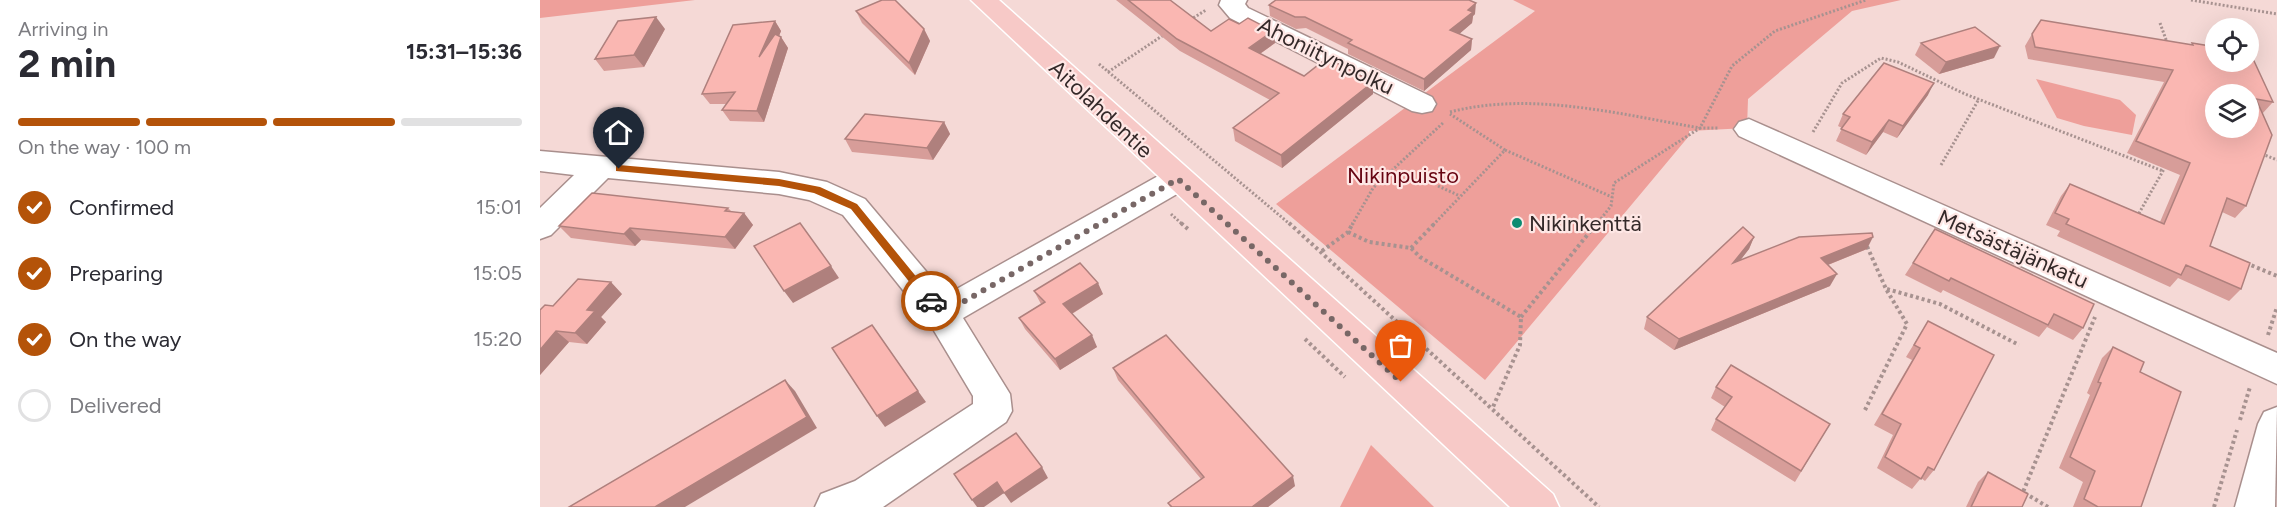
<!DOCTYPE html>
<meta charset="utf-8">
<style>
body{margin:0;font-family:Figtree,sans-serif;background:#f7f7f7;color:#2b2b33;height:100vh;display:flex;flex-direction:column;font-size:22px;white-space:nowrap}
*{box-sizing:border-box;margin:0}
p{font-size:20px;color:#7c7c81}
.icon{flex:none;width:33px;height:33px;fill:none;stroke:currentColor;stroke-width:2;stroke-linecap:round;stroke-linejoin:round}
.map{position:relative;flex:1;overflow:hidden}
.panel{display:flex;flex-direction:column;background:#fff;width:540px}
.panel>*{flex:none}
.buttons{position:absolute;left:1665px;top:18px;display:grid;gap:12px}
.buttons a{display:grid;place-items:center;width:54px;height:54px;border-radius:50%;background:#fff;box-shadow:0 6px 24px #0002;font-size:30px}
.pin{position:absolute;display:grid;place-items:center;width:51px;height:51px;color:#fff;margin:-62px -26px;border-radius:50% 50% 50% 0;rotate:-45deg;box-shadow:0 0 6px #0007}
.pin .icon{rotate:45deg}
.courier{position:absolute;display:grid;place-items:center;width:60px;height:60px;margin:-30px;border:4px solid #b45309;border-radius:50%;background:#fff;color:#222;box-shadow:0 2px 8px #0007}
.overview em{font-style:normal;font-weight:700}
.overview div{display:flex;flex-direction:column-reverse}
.overview{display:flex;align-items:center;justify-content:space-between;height:102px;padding:0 18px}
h1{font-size:39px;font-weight:700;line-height:45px}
.bar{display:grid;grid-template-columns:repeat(4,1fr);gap:9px 6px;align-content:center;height:72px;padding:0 18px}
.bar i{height:8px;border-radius:4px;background:#e1e1e2}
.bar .on{background:#b45309}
.bar p{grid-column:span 4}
ol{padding:0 18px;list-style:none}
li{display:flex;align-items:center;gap:18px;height:66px}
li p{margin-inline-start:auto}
li .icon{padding:6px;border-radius:50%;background:#b45309;color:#fff;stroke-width:4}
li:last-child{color:#7c7c81}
li i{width:33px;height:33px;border:3px solid #e1e1e2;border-radius:50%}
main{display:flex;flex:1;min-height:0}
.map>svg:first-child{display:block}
.green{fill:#ee9f9a}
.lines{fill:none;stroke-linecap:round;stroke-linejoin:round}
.minor-casing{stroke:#a98f8d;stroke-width:3}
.major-casing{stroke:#fff;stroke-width:3}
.path-far1{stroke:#a79290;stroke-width:3;stroke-dasharray:2 2;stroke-linecap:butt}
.path{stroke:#a79290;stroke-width:4;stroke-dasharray:3 3;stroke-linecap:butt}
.minor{fill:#fff;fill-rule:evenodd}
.major{fill:#f7c9c7;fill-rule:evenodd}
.wall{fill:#d79d99}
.shaded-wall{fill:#af807d}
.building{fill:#fab7b2;stroke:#af807d;stroke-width:1.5;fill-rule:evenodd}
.route{fill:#b45309}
.done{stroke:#786766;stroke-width:6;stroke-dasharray:0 10.8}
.poi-dot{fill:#0b8c72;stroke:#fee7e5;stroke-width:2}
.labels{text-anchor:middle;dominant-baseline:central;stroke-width:4.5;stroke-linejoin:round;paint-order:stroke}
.street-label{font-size:22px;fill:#342929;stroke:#fee7e5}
.park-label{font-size:22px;fill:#670412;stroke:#fee7e5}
.poi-label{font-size:22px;fill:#342929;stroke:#fee7e5;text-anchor:start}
</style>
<main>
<section class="panel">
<div class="overview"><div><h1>2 min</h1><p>Arriving in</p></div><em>15:31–15:36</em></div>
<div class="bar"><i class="on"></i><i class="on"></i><i class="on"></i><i></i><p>On the way · 100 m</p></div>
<ol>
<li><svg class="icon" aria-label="check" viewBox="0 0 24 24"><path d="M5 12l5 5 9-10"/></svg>Confirmed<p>15:01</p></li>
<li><svg class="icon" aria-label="check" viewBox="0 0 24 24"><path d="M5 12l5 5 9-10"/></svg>Preparing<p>15:05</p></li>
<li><svg class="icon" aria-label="check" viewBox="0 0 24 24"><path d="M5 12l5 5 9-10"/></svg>On the way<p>15:20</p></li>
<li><i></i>Delivered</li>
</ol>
</section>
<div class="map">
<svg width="1737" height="507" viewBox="0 0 1737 507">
<rect width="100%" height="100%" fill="#f5d9d6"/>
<g class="green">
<polygon points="0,0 155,0 0,18"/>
<polygon points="973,0 1361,0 1312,11 1208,99 1207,128 1149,131 1149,136 945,380 736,204 995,11"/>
<polygon points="1496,79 1580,100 1596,115 1592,135 1544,126 1517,118"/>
<polygon points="831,445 894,507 800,507"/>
</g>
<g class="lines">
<g class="minor-casing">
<g id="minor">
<polygon points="681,0 707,0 705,4 708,8 892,97 896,104 892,111 882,113 872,111 690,18 679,5"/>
<polygon points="1209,119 1737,353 1737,384 1199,136 1194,129 1199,122"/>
<polygon points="0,151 239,172 287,182 325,199 406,295 627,171 638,168 649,171 653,179 649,187 423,318 470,394 472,411 466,422 343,507 275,507 281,494 315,481 433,404 433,396 390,324 303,215 269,200 239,194 68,178 11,235 0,239 0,208 34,175 0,171"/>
<polygon points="1737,407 1735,507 1695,507 1718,424 1724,412"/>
</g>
</g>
<g class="major-casing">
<polygon id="major" points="431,0 459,0 1013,494 1019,507 970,507"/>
</g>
<g class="path-far1">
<polyline points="1651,0 1737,14"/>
<polyline points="650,20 666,10"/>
<polyline points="1620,23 1628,45"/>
<polyline points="559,64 751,225"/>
<polyline points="568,72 625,34"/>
<path d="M910 112C991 91 1079 114 1160 128H1178"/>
<polyline points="1273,132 1302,83 1341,58 1358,62 1425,94 1623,171"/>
<polyline points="965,150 1072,197"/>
<polyline points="1722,154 1737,160"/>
<polyline points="1401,165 1439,99"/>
<polyline points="898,186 920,196"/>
<polyline points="631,214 643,225"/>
<polyline points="1600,216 1598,215 1624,169"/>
<polyline points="812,225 833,188 904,122"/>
<polyline points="893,225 965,150 910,114"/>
<polyline points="1056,225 1071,206 1074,183 1160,128 1192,66 1235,31 1326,0"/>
</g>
<g class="path">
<polyline points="641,223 648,229"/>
<polyline points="749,223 1059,507"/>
<polyline points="808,232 829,242 871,248 880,257 981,317 980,345 953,407"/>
<polyline points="871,248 895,223"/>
<polyline points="782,251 808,232 813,223"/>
<polyline points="1706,263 1737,276"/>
<polyline points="1347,289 1400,304 1479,345"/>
<polyline points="981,317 1057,223"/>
<polyline points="1728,335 1737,307"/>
<polyline points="765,339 805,377"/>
<polyline points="1325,410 1367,324 1346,289 1326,244"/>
<polyline points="1700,420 1710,387"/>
<polyline points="1508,507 1483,492 1555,317"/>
<polyline points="1674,507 1697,430"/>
</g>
<use href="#minor" class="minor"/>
<use href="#major" class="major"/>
</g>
<g class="wall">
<polygon points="576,0 630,0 671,31 699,24 733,31 735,43 720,54 764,76 833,94 742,168 695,141 693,128 730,100 640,51"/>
<polygon points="729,5 935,14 933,16 932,23 919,34 932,39 931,50 884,91 808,54 808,49 766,28 756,29 730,16"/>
<polygon points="316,11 384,29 390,41 375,75 322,23"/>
<polygon points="235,21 241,31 239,36 241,37 248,48 224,122 190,121 182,110 187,104 170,104 162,94"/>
<polygon points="125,29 104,67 64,71 55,59"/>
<polygon points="1492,34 1651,45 1652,43 1671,46 1674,43 1733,102 1722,114 1706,206 1695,218 1682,212 1670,246 1701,289 1689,301 1638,278 1630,287 1517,236 1520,231 1506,225 1521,196 1530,184 1620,222 1640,175 1587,153 1624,82 1488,59 1485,46"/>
<polygon points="1381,43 1454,58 1399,74 1375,55"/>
<polygon points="1388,95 1357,138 1343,132 1326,155 1296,141 1302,128 1298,126 1303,114"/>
<polygon points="404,122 410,134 393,160 312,152 305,139"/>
<polygon points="188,208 192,212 204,213 213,225 195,249 101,240 95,246 31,238 19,226"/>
<polygon points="1395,229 1543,328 1533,340 1507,327 1499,337 1403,290 1401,293 1365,275"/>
<polygon points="1214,237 1209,249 1200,260 1327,249 1288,265 1290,286 1134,350 1104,329 1107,317"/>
<polygon points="494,291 563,294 532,314 557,347 520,370 485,329 479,318 501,304"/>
<polygon points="82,294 61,317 66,322 47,344 29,342 0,375 13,306"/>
<polygon points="1388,321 1394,470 1385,481 1381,478 1372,489 1337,468 1353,435 1334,425 1372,360 1366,357"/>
<polygon points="1573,347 1600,372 1601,507 1533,507 1543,482 1519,468 1550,395 1547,393 1562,358"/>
<polygon points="573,368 755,486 728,507 630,507 628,503 661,479 578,380"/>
<polygon points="1176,387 1290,424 1255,482 1171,430 1176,419 1185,407 1171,398"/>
<polygon points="1448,472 1482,507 1426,507 1438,482"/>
</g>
<g class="shaded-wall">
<polygon points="936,3 935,14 933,16 932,23 910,42 910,30 928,10"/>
<polygon points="116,17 125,29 104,67 94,55"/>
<polygon points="235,21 241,31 226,68 219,57"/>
<polygon points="384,29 390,41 375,75 369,63"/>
<polygon points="733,31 735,43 711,60 709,48"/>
<polygon points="241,37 248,48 224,122 217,111"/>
<polygon points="932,39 931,50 884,91 884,79"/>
<polygon points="1460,46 1454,58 1399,74 1406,62"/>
<polygon points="833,82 833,94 742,168 741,155"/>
<polygon points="1394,83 1388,95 1357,138 1363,126"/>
<polygon points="1349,120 1343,132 1326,155 1332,142"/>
<polygon points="404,122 410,134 393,160 387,148"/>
<polygon points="204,213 213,225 195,249 185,237"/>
<polygon points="90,228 101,240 95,246 84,234"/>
<polygon points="1214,237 1209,249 1189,275 1193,263"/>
<polygon points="1333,237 1327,249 1275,270 1281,258"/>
<polygon points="291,266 299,278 253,303 244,291"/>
<polygon points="1297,274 1290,286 1134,350 1139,339"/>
<polygon points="71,282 82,294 61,317 66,322 47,344 35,333 47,310"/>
<polygon points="558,283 563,294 528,316 523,304"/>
<polygon points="16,331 29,342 0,375 0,350"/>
<polygon points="552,335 557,347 520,370 515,359"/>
<polygon points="245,380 255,391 277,428 145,507 115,507"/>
<polygon points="378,391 386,402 345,427 337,416"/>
<polygon points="502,467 508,478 471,503 464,493"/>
<polygon points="753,476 755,486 728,507 712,507"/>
<polygon points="457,482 464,493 444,507 437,507 432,500"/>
</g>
<g class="building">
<polygon points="342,0 355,0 384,29 369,63 316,11"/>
<polygon points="588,0 630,0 671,31 689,19 699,24 708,18 733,31 709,48 764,76 787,58 833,82 741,155 693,128 739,93 637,39"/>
<polygon points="736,0 929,0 936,3 928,10 933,12 910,30 932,39 884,79 808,43 812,40 765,17 755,17 729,5"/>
<polygon points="116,17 94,55 55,59 78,21"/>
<path d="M1501 20 1653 45 1652 43 1676 47V62H1708V48L1733 102 1716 99 1732 135 1706 206 1687 198 1670 246 1710 263 1701 289 1646 265 1641 275 1526 224 1529 219 1515 213 1530 184 1624 224 1650 163 1596 141 1633 70 1495 47 1492 34ZM1676 94H1708V128H1676Z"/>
<polygon points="235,21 219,57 235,34 241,37 217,111 182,110 195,92 162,94 193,25"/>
<polygon points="1435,27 1460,46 1406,62 1381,43"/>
<polygon points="1344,63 1394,83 1363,126 1349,120 1332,142 1301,129 1310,117 1303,114"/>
<polygon points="325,114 404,122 387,148 305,139"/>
<polygon points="52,193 188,208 185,211 204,213 185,237 90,228 84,234 19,226"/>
<polygon points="260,223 291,266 244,291 214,246"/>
<polygon points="1203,227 1214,237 1193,263 1259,237 1332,233 1333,237 1281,258 1297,274 1139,339 1107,317"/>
<polygon points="1395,229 1554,304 1543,328 1514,314 1508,325 1411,278 1409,281 1373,263"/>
<polygon points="540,263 558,283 523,304 552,335 515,359 479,318 505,302 494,291"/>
<polygon points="38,279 71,282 47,310 55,311 35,333 16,331 0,350 0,310 5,305 13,306"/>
<polygon points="1388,321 1454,355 1394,470 1388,467 1381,479 1345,457 1361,424 1342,414 1380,348 1374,345"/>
<polygon points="332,325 378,391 337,416 292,348"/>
<polygon points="626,335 753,476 712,507 632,507 628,503 664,477 573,368"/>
<polygon points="1573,347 1604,362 1600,372 1641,392 1601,507 1558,507 1544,499 1555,471 1530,457 1561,383 1558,382"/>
<polygon points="1191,365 1290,424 1261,471 1176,419 1192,397 1176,387"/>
<polygon points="245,380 267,417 115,507 29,507"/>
<polygon points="476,433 502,467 464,493 457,482 432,500 414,474"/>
<polygon points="1448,472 1488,494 1482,507 1431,507"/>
</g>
<polygon class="route" points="79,165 239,179 280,187 317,204 396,301 394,304 387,304 311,209 274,193 239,186 76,171 76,166"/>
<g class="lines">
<polyline class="done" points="391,301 402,314 638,179 861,382"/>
</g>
<circle class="poi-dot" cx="977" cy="223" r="6"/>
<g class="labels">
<g class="street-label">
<text transform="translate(786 56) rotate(26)">Ahoniitynpolku</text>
<text transform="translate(561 109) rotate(43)">Aitolahdentie</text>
<text transform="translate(1473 249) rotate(24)">Metsästäjänkatu</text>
</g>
<g class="park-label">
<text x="863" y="175">Nikinpuisto</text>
</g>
<g class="poi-label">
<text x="989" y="223">Nikinkenttä</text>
</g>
</g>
</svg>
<div class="buttons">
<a><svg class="icon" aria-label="locate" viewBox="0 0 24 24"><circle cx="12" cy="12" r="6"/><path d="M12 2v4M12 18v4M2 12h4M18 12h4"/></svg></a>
<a><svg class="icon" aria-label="layers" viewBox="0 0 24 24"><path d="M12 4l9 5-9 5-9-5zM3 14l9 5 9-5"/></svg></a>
</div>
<div class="pin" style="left:861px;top:382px;background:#ea580c"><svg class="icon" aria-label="bag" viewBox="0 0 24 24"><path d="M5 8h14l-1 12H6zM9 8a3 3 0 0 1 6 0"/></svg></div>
<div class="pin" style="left:79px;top:169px;background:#1f2937"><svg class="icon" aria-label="home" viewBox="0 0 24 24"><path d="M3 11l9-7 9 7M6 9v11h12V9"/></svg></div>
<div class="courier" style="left:391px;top:301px"><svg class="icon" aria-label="car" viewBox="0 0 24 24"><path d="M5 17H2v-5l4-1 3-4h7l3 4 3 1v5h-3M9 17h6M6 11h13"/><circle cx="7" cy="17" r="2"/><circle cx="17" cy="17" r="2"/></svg></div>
</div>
</main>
